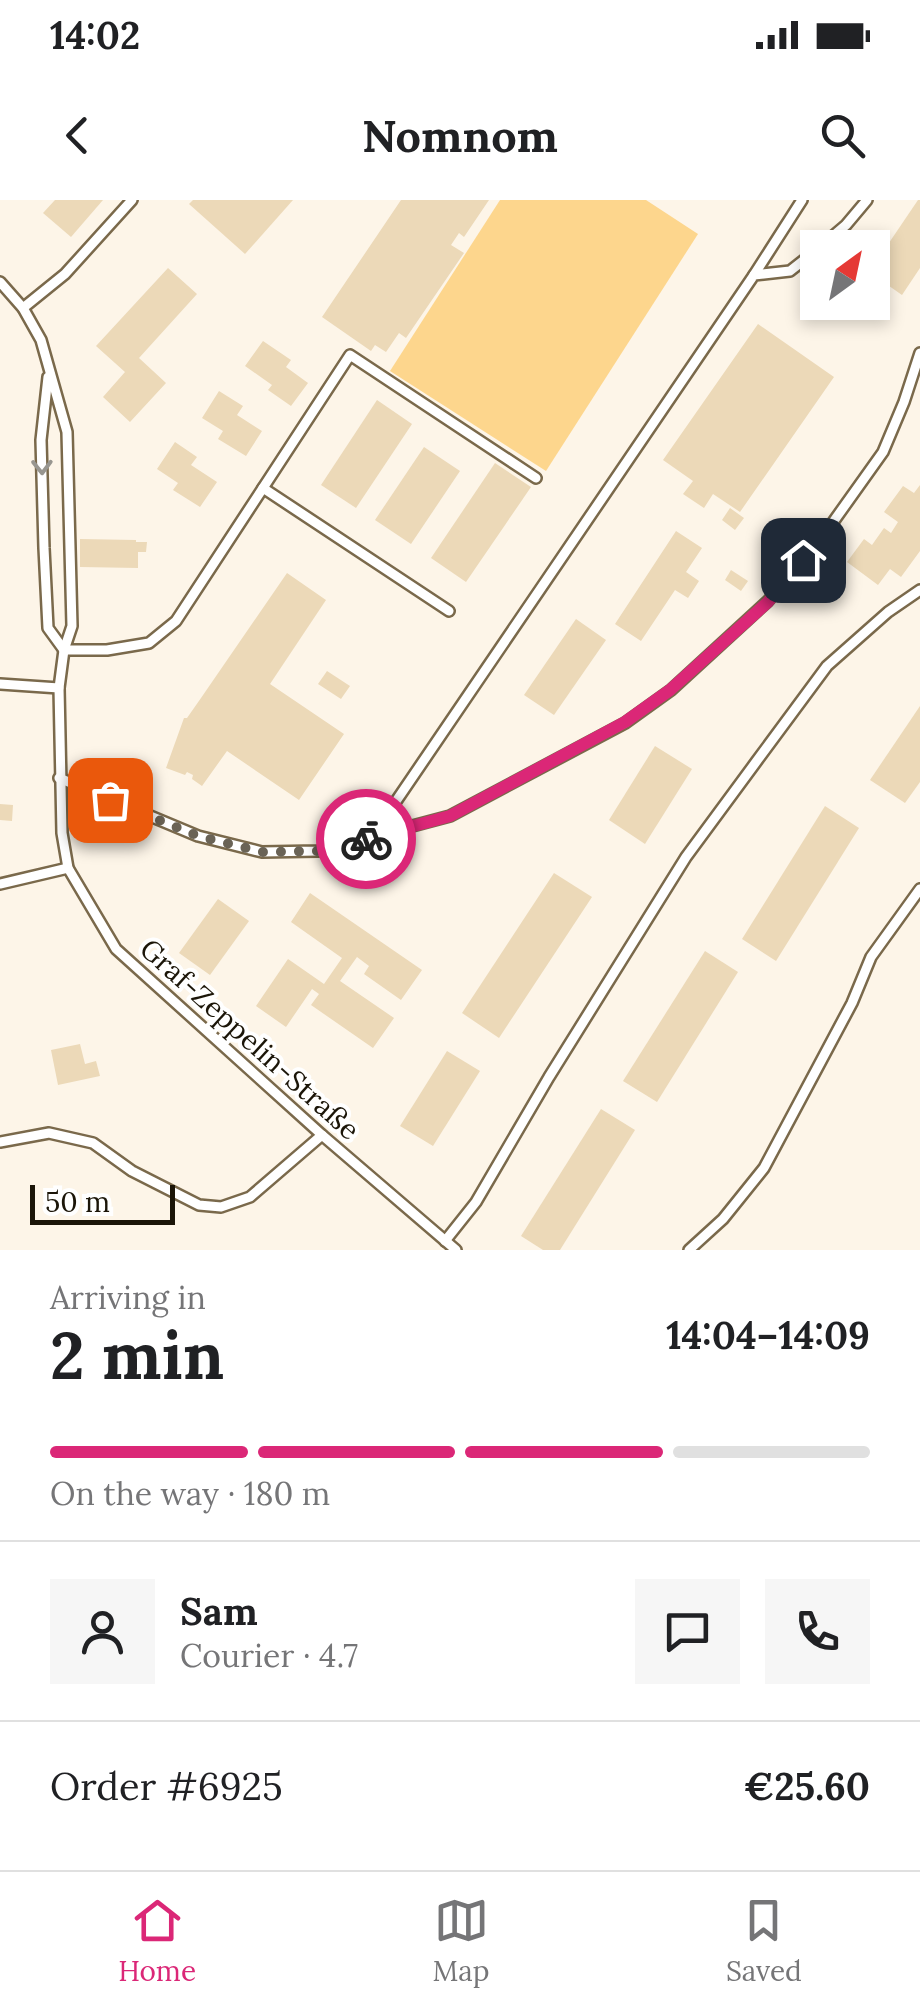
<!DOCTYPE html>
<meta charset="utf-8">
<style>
body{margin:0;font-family:Lora,serif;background:#f6f6f6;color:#202124;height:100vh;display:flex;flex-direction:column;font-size:38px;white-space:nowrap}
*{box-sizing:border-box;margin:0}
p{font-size:32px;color:#757577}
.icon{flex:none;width:55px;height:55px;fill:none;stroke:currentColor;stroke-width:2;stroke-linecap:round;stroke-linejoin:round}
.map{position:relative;height:1050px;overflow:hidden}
.panel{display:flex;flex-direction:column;background:#fff;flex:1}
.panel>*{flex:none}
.needle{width:65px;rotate:33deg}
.fabs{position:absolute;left:800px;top:30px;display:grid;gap:20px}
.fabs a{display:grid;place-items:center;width:90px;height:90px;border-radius:0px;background:#fff;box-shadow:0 5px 15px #0003;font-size:50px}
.scale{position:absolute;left:30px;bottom:25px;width:145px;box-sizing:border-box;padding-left:10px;border:5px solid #1b1508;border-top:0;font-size:28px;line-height:35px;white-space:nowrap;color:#1b1508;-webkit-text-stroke:8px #fff;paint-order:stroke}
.pin{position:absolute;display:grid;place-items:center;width:85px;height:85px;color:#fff;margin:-42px;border-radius:20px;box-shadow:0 5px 15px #0006}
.courier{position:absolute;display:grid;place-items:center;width:100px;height:100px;margin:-50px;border:8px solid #db2777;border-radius:50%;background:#fff;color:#222;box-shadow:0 2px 12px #0007}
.summary em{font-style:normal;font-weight:800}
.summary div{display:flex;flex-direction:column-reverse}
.summary{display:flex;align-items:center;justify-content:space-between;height:170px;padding:0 50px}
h1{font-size:65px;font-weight:800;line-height:75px}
.bar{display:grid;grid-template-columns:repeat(4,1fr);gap:15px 10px;align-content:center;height:120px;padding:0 50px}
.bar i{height:12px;border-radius:8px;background:#e0e0e0}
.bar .active{background:#db2777}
.bar p{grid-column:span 4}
.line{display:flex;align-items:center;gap:25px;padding:0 50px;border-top:2px solid #e0e0e0}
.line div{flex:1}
.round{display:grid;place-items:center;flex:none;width:105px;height:105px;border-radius:0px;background:#f6f6f6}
.status{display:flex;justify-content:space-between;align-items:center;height:70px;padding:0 50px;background:#fff;direction:ltr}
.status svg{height:28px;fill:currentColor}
header{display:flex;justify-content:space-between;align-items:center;height:130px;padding:0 50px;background:#fff;font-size:45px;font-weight:800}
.menu{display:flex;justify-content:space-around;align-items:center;height:140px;border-top:2px solid #e0e0e0;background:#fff;font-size:28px;color:#757577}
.menu a{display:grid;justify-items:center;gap:5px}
.menu .active{color:#db2777}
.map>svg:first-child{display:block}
.green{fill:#fdd68d}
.building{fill:#ecd9b8}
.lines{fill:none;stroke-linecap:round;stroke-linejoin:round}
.service-casing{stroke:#7a694b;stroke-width:14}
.service{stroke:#fff;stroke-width:9}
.oneway{stroke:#989690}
.done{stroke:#6a6356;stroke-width:10;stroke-dasharray:0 18}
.route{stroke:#db2777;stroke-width:12}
.labels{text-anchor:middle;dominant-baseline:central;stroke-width:8;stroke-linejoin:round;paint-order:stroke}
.street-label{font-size:28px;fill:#1b1508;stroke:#fff}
</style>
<div class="status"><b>14:02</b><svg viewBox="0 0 49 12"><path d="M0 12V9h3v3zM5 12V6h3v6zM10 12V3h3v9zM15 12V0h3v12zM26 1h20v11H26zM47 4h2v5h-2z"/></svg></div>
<header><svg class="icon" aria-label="back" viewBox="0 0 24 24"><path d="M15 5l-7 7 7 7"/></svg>Nomnom<svg class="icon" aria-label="search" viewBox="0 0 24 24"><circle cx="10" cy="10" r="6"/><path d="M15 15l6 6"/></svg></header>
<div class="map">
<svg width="920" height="1050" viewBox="0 0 920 1050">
<rect width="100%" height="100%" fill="#fdf5e8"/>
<polygon class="green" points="500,0 646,0 698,34 546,271 390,171"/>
<g class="building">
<polygon points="55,0 103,0 71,37 43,13"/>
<polygon points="193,0 293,0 245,54 189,4"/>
<polygon points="401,0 489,0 464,37 459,33 451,45 464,53 406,138 399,133 386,152 375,145 371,151 322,117"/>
<polygon points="918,0 920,0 920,68 902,95 872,74 872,68"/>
<polygon points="168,68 197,94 139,158 166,183 130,222 103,197 125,172 96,146"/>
<polygon points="758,124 834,177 740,312 713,294 704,308 683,294 693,281 663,260"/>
<polygon points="263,141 291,160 286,167 308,183 291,206 268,190 272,185 245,166"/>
<polygon points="219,191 243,206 237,215 262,231 246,256 218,239 223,231 202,218"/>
<polygon points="377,200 412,224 356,308 321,285"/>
<polygon points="175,242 197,257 191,265 217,282 200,307 173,290 178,283 157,269"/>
<polygon points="424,247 460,271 411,344 375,320"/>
<polygon points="495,263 531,287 466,382 431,358"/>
<polygon points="920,285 920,351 901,377 890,369 878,385 847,362 864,339 872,345 884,328 891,333 898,322 884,312 903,286 914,293"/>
<polygon points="730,308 744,318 735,330 722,320"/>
<polygon points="676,331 702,348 686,372 699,381 688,398 675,390 641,441 615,424"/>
<polygon points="80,339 136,340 136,342 147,342 146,352 138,352 138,368 80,367"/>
<polygon points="731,370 748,381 741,391 725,380"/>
<polygon points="287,373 326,400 270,484 344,534 299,600 227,551 202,586 192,579 193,575 187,572 185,575 166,568 184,518 187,518 201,498"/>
<polygon points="576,419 606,440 554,515 524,495"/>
<polygon points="327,471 350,486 341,499 318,484"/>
<polygon points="920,506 920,582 905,603 870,580"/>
<polygon points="655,546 692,569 645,644 609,620"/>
<polygon points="0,604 13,605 12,621 0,620"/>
<polygon points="825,606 859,628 776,761 742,739"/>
<polygon points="554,673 592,697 499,838 462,813"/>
<polygon points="310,693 422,770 401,800 364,774 369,766 357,757 340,781 394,818 373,848 311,805 319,794 312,789 286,827 256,806 288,759 324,784 342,758 291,722"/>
<polygon points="218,699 249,721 210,775 179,753"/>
<polygon points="705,751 738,772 657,902 623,881"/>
<polygon points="80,844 85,864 96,861 100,876 58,885 51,850"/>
<polygon points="447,851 480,871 433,946 400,926"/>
<polygon points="601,909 635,930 560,1050 543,1050 521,1036"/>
</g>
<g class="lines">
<g class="service-casing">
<g id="service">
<polyline points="819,48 846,25 867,0"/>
<polyline points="754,75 802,0"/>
<polyline points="0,82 23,108 41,140 67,232 72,426 64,450 59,488 62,633 68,668 116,749 322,935 456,1050"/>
<polyline points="23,108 65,74 132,0"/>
<polyline points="48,177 41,240 44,348 48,428 64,450"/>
<polyline points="263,288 449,411"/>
<polyline points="64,450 107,450 149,443 176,421 350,155 536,278"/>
<polyline points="0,484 59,488"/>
<polyline points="59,578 198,636 262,652 318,651 450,616 625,523 671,490 768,401 821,339 883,252 904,202 920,153"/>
<polyline points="371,638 754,75 790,71 818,49"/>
<polyline points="0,684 68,668"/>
<polyline points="0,942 49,933 93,943 132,971 199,1005 221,1007 250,997 322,935"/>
<polyline points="445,1041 476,1002 549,877 686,657 756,562 827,466 888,412 920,390"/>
<polyline points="689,1050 723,1019 764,968 852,803 871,757 920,689"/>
</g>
</g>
<use href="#service" class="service"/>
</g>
<defs><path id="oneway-chevron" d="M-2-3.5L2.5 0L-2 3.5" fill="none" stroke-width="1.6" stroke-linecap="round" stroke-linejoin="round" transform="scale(2.5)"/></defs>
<use class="oneway" href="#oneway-chevron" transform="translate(42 267) rotate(89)"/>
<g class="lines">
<polyline class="done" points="110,600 198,636 262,652 318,651 366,639"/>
<polyline class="route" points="366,639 450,616 625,522 670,490 768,402 803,360"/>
</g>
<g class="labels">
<g class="street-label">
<text transform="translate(250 839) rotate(42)">Graf-Zeppelin-Straße</text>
</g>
</g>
</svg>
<div class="fabs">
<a><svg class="needle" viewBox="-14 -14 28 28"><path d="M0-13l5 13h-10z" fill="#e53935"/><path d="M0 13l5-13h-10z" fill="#757577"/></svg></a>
</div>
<div class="scale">50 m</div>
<div class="pin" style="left:110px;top:600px;background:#ea580c"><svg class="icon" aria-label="bag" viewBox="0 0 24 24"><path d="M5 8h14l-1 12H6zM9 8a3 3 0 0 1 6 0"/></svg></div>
<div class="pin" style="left:803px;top:360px;background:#1f2937"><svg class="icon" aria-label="home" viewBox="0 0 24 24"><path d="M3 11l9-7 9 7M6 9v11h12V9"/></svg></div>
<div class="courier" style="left:366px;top:639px"><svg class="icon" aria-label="bike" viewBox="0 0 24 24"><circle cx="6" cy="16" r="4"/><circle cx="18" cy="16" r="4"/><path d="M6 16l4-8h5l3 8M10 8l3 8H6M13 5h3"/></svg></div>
</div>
<section class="panel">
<div class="summary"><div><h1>2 min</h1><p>Arriving in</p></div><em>14:04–14:09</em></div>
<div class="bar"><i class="active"></i><i class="active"></i><i class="active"></i><i></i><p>On the way · 180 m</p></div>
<div class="line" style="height:180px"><a class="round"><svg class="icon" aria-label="person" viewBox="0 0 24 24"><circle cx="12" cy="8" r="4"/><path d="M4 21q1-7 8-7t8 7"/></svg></a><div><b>Sam</b><p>Courier · 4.7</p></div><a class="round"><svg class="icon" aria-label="chat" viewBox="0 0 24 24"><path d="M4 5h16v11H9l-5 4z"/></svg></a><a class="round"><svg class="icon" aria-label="phone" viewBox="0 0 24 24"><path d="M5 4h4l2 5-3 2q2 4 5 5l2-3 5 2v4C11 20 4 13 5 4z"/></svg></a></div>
<div class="line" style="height:130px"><div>Order #6925</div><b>€25.60</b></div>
</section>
<nav class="menu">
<a class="active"><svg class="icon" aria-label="home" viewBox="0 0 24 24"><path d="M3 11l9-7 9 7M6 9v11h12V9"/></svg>Home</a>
<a><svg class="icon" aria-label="map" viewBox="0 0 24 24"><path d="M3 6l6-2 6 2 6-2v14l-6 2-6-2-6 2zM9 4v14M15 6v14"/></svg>Map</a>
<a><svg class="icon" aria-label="saved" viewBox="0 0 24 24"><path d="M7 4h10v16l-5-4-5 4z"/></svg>Saved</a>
</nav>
